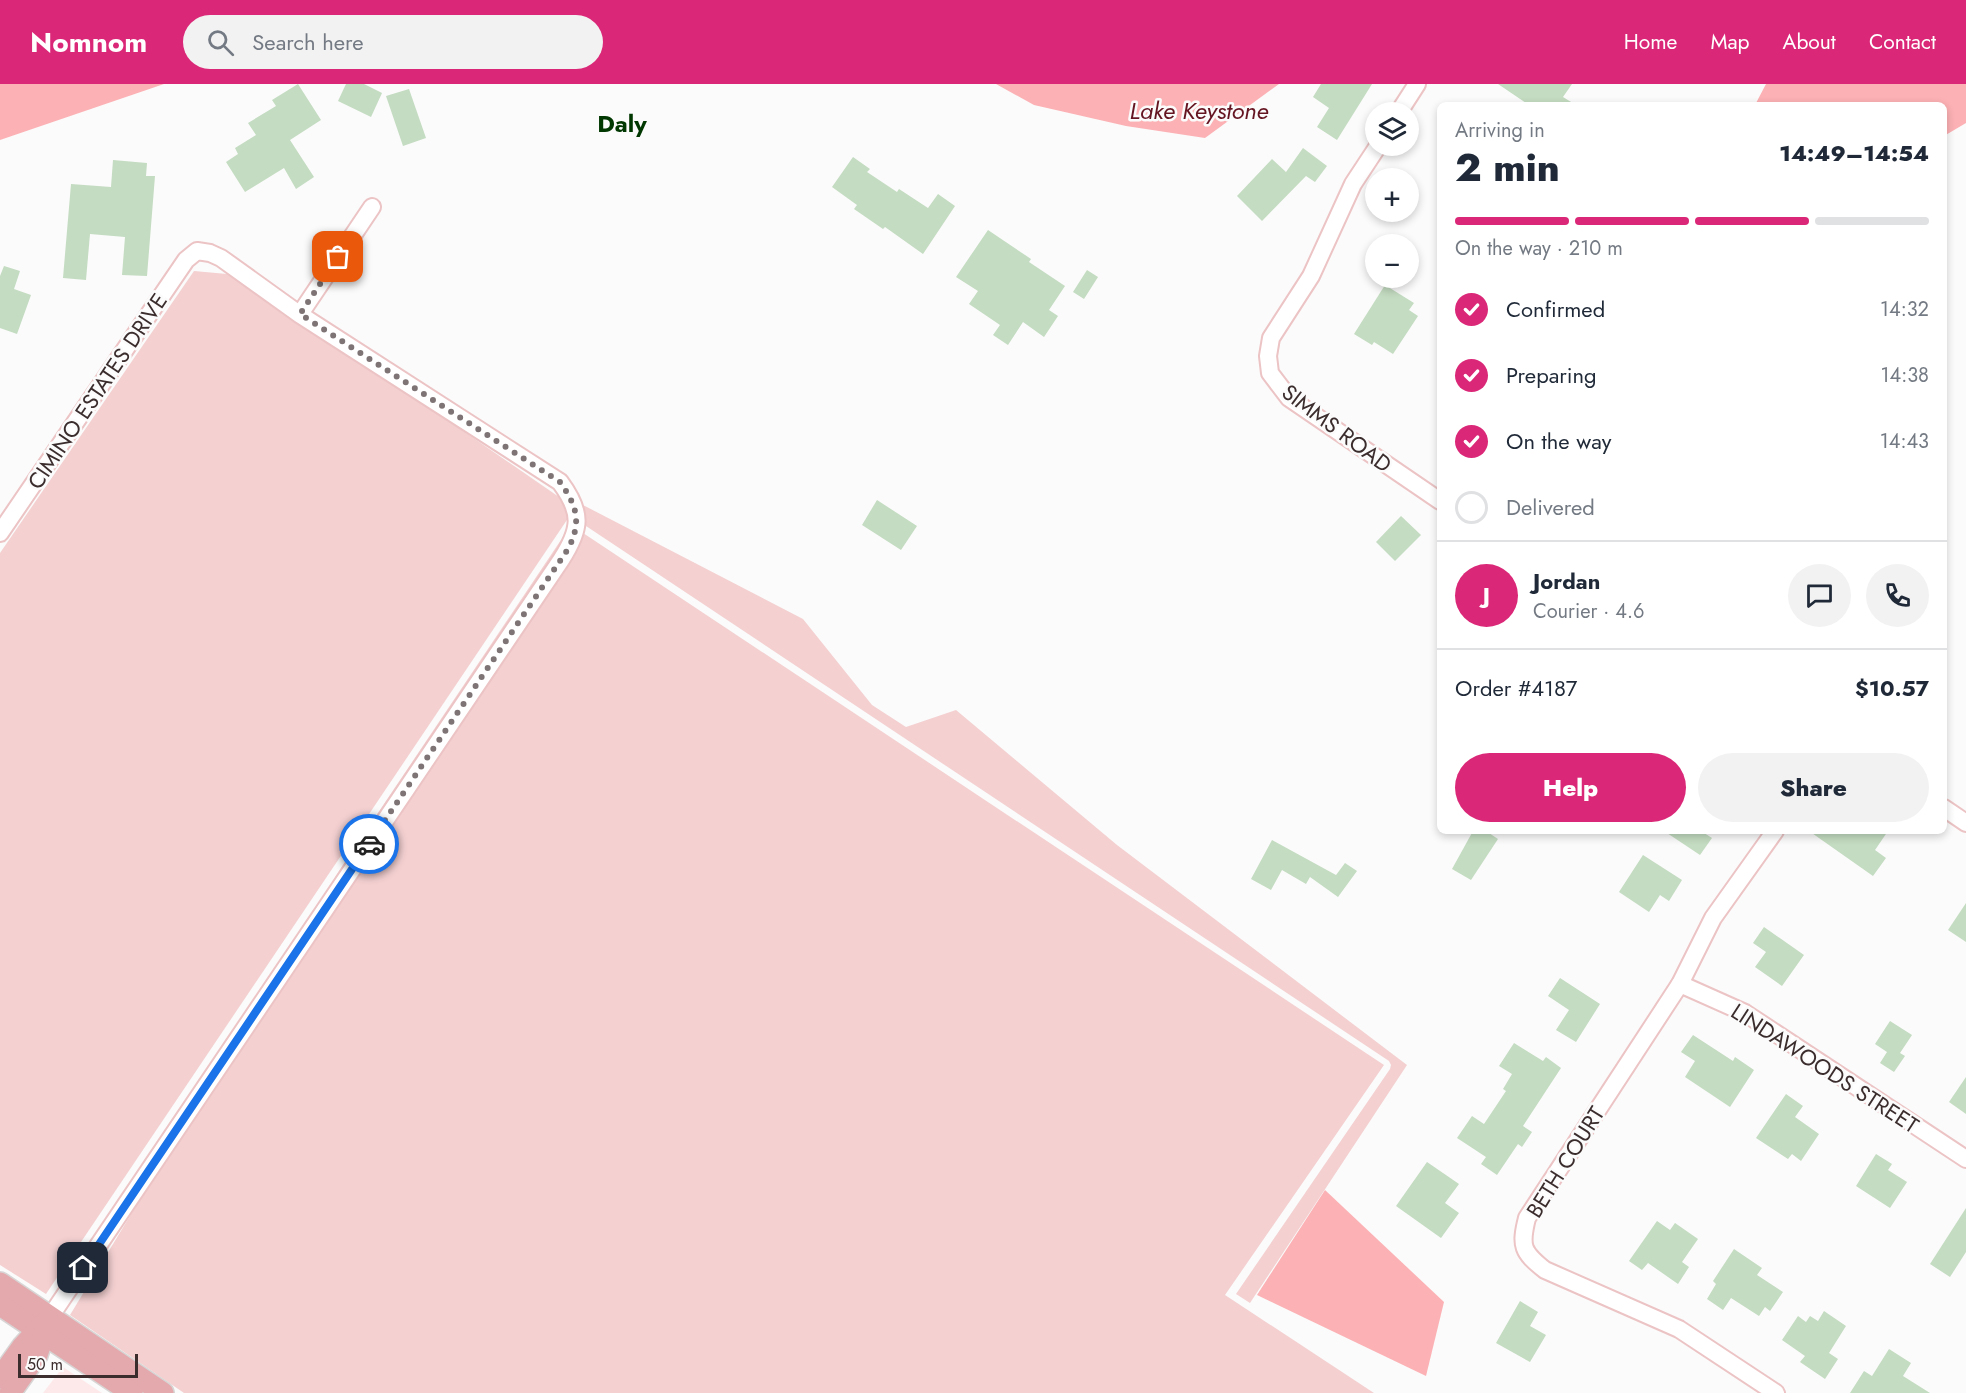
<!DOCTYPE html>
<meta charset="utf-8">
<style>
body{margin:0;font-family:Jost,sans-serif;background:#f2f2f3;color:#1f2937;height:100vh;display:flex;flex-direction:column;font-size:22px;white-space:nowrap}
*{box-sizing:border-box;margin:0}
p{font-size:20px;color:#747a83}
.icon{flex:none;width:33px;height:33px;fill:none;stroke:currentColor;stroke-width:2;stroke-linecap:round;stroke-linejoin:round}
.map{position:relative;flex:1;overflow:hidden}
.sheet{position:absolute;left:1437px;top:18px;width:510px;height:732px;display:flex;flex-direction:column;background:#fff;border-radius:9px;box-shadow:0 3px 9px #0003}
.sheet>*{flex:none}
.buttons{position:absolute;left:1365px;top:18px;display:grid;gap:12px}
.buttons a{display:grid;place-items:center;width:54px;height:54px;border-radius:50%;background:#fff;box-shadow:0 3px 9px #0003;font-size:30px}
.scale{position:absolute;left:18px;bottom:15px;width:120px;box-sizing:border-box;padding-left:6px;border:3px solid #3b2c2d;border-top:0;font-size:16px;line-height:21px;white-space:nowrap;color:#3b2c2d;-webkit-text-stroke:4px #fbfbfb;paint-order:stroke}
.pin{position:absolute;display:grid;place-items:center;width:51px;height:51px;color:#fff;margin:-26px;border-radius:12px;box-shadow:0 3px 9px #0006}
.courier{position:absolute;display:grid;place-items:center;width:60px;height:60px;margin:-30px;border:4px solid #1a73e8;border-radius:50%;background:#fff;color:#222;box-shadow:0 2px 8px #0007}
.headline em{font-style:normal;font-weight:800}
.headline div{display:flex;flex-direction:column-reverse}
.headline{display:flex;align-items:center;justify-content:space-between;height:102px;padding:0 18px}
h1{font-size:39px;font-weight:800;line-height:45px}
.bar{display:grid;grid-template-columns:repeat(4,1fr);gap:9px 6px;align-content:center;height:72px;padding:0 18px}
.bar i{height:8px;border-radius:4px;background:#e0e1e3}
.bar .on{background:#db2777}
.bar p{grid-column:span 4}
.line{display:flex;align-items:center;gap:15px;padding:0 18px;border-top:2px solid #e0e1e3}
.line div{flex:1}
.round{display:grid;place-items:center;flex:none;width:63px;height:63px;border-radius:32px;background:#f2f2f3}
ol{padding:0 18px;list-style:none}
li{display:flex;align-items:center;gap:18px;height:66px}
li p{margin-inline-start:auto}
li .icon{padding:6px;border-radius:50%;background:#db2777;color:#fff;stroke-width:4}
li:last-child{color:#747a83}
li i{width:33px;height:33px;border:3px solid #e0e1e3;border-radius:50%}
.button{display:flex;gap:12px;margin-top:auto;padding:12px 18px}
.button a{flex:1;height:69px;border-radius:36px;background:#db2777;color:#fff;font-size:24px;font-weight:800;line-height:69px;text-align:center}
.button a+a{background:#f2f2f3;color:#1f2937}
header{display:flex;align-items:center;gap:36px;box-sizing:border-box;height:84px;padding:0 30px;background:#db2777;color:#fff}
header strong{font-size:28px}
nav{display:flex;gap:33px;margin-inline-start:auto;font-size:21px}
.search{width:420px;height:54px;background:#f2f2f3;display:flex;align-items:center;gap:15px;box-sizing:border-box;padding:0 21px;border-radius:33px;color:#747a83;font-size:22px}
.map>svg:first-child{display:block}
.built{fill:#fee9ea}
.green{fill:#f4d0d1}
.water{fill:#fcb1b4}
.building{fill:#c4dcc1}
.lines{fill:none;stroke-linecap:round;stroke-linejoin:round}
.minor-casing{stroke:#ecc4c5;stroke-width:20}
.major-casing{stroke:#d8d5d5;stroke-width:24}
.minor{stroke:#fff;stroke-width:16}
.major{stroke:#e3a9ad;stroke-width:21}
.done{stroke:#7e7475;stroke-width:6;stroke-dasharray:0 10.8}
.route{stroke:#1a73e8;stroke-width:8}
.labels{text-anchor:middle;dominant-baseline:central;stroke-width:5;stroke-linejoin:round;paint-order:stroke}
.street-label{font-size:22px;fill:#3b2c2d;stroke:#fbfbfb}
.water-label{font-size:24px;font-style:italic;fill:#651522;stroke:#fbfbfb}
.neighbourhood-label{font-size:24px;font-weight:bold;fill:#013700;stroke:#fbfbfb}
</style>
<header>
<strong>Nomnom</strong>
<div class="search"><svg class="icon" aria-label="search" viewBox="0 0 24 24"><circle cx="10" cy="10" r="6"/><path d="M15 15l6 6"/></svg>Search here</div>
<nav><a>Home</a><a>Map</a><a>About</a><a>Contact</a></nav>
</header>
<div class="map">
<svg width="1966" height="1309" viewBox="0 0 1966 1309">
<rect width="100%" height="100%" fill="#fbfbfb"/>
<polygon class="built" points="63,1283 102,1309 43,1309"/>
<g class="green">
<polygon points="194,187 227,190 308,240 575,424 46,1210 0,1181 0,469"/>
<polygon points="583,421 803,535 872,621 906,643 956,626 1117,761 1407,981 1250,1219 1236,1210 1390,985 1391,981 1389,977 586,442"/>
<polygon points="571,441 1384,981 1225,1211 1374,1309 184,1309 70,1231 339,787"/>
</g>
<g class="water">
<polygon points="0,0 164,0 0,56"/>
<polygon points="996,0 1279,0 1205,54 1126,42 1034,21"/>
<polygon points="1766,0 1966,0 1966,39 1944,52 1944,21 1755,21"/>
<polygon points="1325,1106 1444,1218 1426,1292 1257,1211"/>
</g>
<g class="building">
<polygon points="298,0 321,36 290,56 314,93 296,105 284,84 245,108 226,78 238,70 235,64 256,51 248,39 276,22 272,16"/>
<polygon points="346,0 364,0 382,9 371,33 338,17"/>
<polygon points="1321,0 1372,0 1337,56 1317,43 1329,24 1313,13"/>
<polygon points="1498,0 1572,0 1563,13 1576,21 1529,21"/>
<polygon points="409,5 426,54 403,62 386,12"/>
<polygon points="1303,64 1327,82 1315,98 1306,92 1262,137 1237,112 1272,75 1286,88"/>
<polygon points="853,73 870,85 867,88 897,108 899,105 928,124 938,110 955,122 923,170 885,143 883,145 854,125 857,121 832,103"/>
<polygon points="113,76 147,79 146,92 155,92 147,192 122,191 125,153 90,150 86,196 63,194 71,100 111,103"/>
<polygon points="988,146 1031,175 1029,178 1065,202 1049,226 1058,232 1044,253 1023,238 1008,261 993,251 1000,241 969,220 978,207 956,193"/>
<polygon points="4,182 20,187 14,205 31,211 17,250 0,244 0,192"/>
<polygon points="1087,186 1098,193 1084,215 1073,208"/>
<polygon points="1385,201 1414,219 1409,226 1418,232 1393,270 1374,258 1372,261 1354,250"/>
<polygon points="877,416 917,442 901,466 862,441"/>
<polygon points="1401,432 1421,451 1395,477 1376,458"/>
<polygon points="1473,747 1486,747 1498,755 1471,796 1452,785"/>
<polygon points="1664,747 1701,747 1712,754 1700,771"/>
<polygon points="1809,747 1888,747 1875,766 1886,774 1873,792"/>
<polygon points="1272,756 1336,791 1345,779 1357,787 1338,813 1310,793 1306,800 1282,786 1271,806 1251,795"/>
<polygon points="1643,771 1682,796 1669,817 1660,811 1649,828 1619,808"/>
<polygon points="1966,819 1966,858 1948,846"/>
<polygon points="1764,843 1804,871 1782,902 1755,883 1766,868 1753,859"/>
<polygon points="1560,894 1600,920 1576,958 1556,946 1569,926 1548,912"/>
<polygon points="1890,937 1912,951 1900,969 1905,972 1894,988 1880,979 1887,968 1875,960"/>
<polygon points="1693,951 1733,977 1735,973 1754,986 1730,1023 1685,993 1695,977 1681,968"/>
<polygon points="1514,959 1543,977 1546,973 1561,984 1523,1042 1532,1048 1522,1063 1518,1060 1497,1091 1481,1080 1486,1073 1457,1054 1472,1032 1484,1040 1506,1007 1503,1005 1512,990 1499,982"/>
<polygon points="1966,993 1966,1030 1949,1018"/>
<polygon points="1786,1010 1803,1022 1795,1033 1819,1050 1801,1077 1792,1070 1788,1075 1756,1054"/>
<polygon points="1876,1070 1892,1080 1888,1086 1907,1098 1890,1124 1856,1102"/>
<polygon points="1427,1078 1459,1100 1445,1119 1459,1129 1441,1154 1396,1122"/>
<polygon points="1966,1124 1966,1168 1950,1193 1930,1180"/>
<polygon points="1657,1137 1670,1146 1675,1139 1698,1155 1682,1178 1689,1183 1678,1200 1648,1179 1642,1186 1629,1177"/>
<polygon points="1734,1165 1762,1184 1757,1191 1783,1208 1770,1227 1765,1223 1759,1232 1731,1214 1723,1226 1707,1215 1716,1200 1713,1197"/>
<polygon points="1520,1217 1538,1228 1530,1242 1546,1251 1530,1278 1496,1259"/>
<polygon points="1824,1227 1846,1242 1829,1269 1838,1275 1825,1295 1800,1278 1805,1272 1782,1256 1798,1232 1806,1238 1810,1232 1818,1237"/>
<polygon points="1889,1265 1911,1279 1903,1292 1930,1309 1850,1309 1864,1287 1872,1292"/>
</g>
<g class="lines">
<g class="minor-casing">
<g id="minor">
<polyline points="1399,28 1417,0"/>
<polyline points="1378,62 1353,100 1311,192 1271,254 1268,272 1270,289 1289,314 1440,417"/>
<polyline points="300,230 372,123"/>
<path d="M0 449 186 176 197 167 210 169 221 174 299 230 560 398C583 429 581 445 561 476L50 1233"/>
<polyline points="1944,724 1966,739"/>
<path d="M1775 747 1713 834 1680 900 1527 1134C1520 1162 1522 1168 1545 1186L1679 1245 1776 1309"/>
<polyline points="1680,900 1745,929 1966,1075"/>
</g>
</g>
<g class="major-casing">
<g id="major">
<polyline points="0,1199 163,1309"/>
<polyline points="0,1221 132,1309"/>
<polyline points="0,1294 23,1262 45,1238"/>
<polyline points="10,1309 37,1271 48,1237"/>
</g>
</g>
<use href="#minor" class="minor"/>
<use href="#major" class="major"/>
</g>
<g class="lines">
<path class="done" d="M338 173 300 230 560 398C577 422 582 438 568 465L369 760"/>
<polyline class="route" points="83,1184 369,760"/>
</g>
<g class="labels">
<g class="street-label">
<text transform="translate(97 307) rotate(-56)">CIMINO ESTATES DRIVE</text>
<text transform="translate(1337 344) rotate(37)">SIMMS ROAD</text>
<text transform="translate(1825 984) rotate(33)">LINDAWOODS STREET</text>
<text transform="translate(1565 1078) rotate(-58)">BETH COURT</text>
</g>
<g class="water-label">
<text x="1199" y="26">Lake Keystone</text>
</g>
<g class="neighbourhood-label">
<text x="622" y="39">Daly</text>
</g>
</g>
</svg>
<div class="buttons">
<a><svg class="icon" aria-label="layers" viewBox="0 0 24 24"><path d="M12 4l9 5-9 5-9-5zM3 14l9 5 9-5"/></svg></a>
<a>+</a>
<a>−</a>
</div>
<div class="scale">50 m</div>
<div class="pin" style="left:338px;top:173px;background:#ea580c"><svg class="icon" aria-label="bag" viewBox="0 0 24 24"><path d="M5 8h14l-1 12H6zM9 8a3 3 0 0 1 6 0"/></svg></div>
<div class="pin" style="left:83px;top:1184px;background:#1f2937"><svg class="icon" aria-label="home" viewBox="0 0 24 24"><path d="M3 11l9-7 9 7M6 9v11h12V9"/></svg></div>
<div class="courier" style="left:369px;top:760px"><svg class="icon" aria-label="car" viewBox="0 0 24 24"><path d="M5 17H2v-5l4-1 3-4h7l3 4 3 1v5h-3M9 17h6M6 11h13"/><circle cx="7" cy="17" r="2"/><circle cx="17" cy="17" r="2"/></svg></div>
<section class="sheet">
<div class="headline"><div><h1>2 min</h1><p>Arriving in</p></div><em>14:49–14:54</em></div>
<div class="bar"><i class="on"></i><i class="on"></i><i class="on"></i><i></i><p>On the way · 210 m</p></div>
<ol>
<li><svg class="icon" aria-label="check" viewBox="0 0 24 24"><path d="M5 12l5 5 9-10"/></svg>Confirmed<p>14:32</p></li>
<li><svg class="icon" aria-label="check" viewBox="0 0 24 24"><path d="M5 12l5 5 9-10"/></svg>Preparing<p>14:38</p></li>
<li><svg class="icon" aria-label="check" viewBox="0 0 24 24"><path d="M5 12l5 5 9-10"/></svg>On the way<p>14:43</p></li>
<li><i></i>Delivered</li>
</ol>
<div class="line" style="height:108px"><b class="round" style="background:#db2777;color:#fff">J</b><div><b>Jordan</b><p>Courier · 4.6</p></div><a class="round"><svg class="icon" aria-label="chat" viewBox="0 0 24 24"><path d="M4 5h16v11H9l-5 4z"/></svg></a><a class="round"><svg class="icon" aria-label="phone" viewBox="0 0 24 24"><path d="M5 4h4l2 5-3 2q2 4 5 5l2-3 5 2v4C11 20 4 13 5 4z"/></svg></a></div>
<div class="line" style="height:78px"><div>Order #4187</div><b>$10.57</b></div>
<div class="button"><a>Help</a><a>Share</a></div>
</section>
</div>
